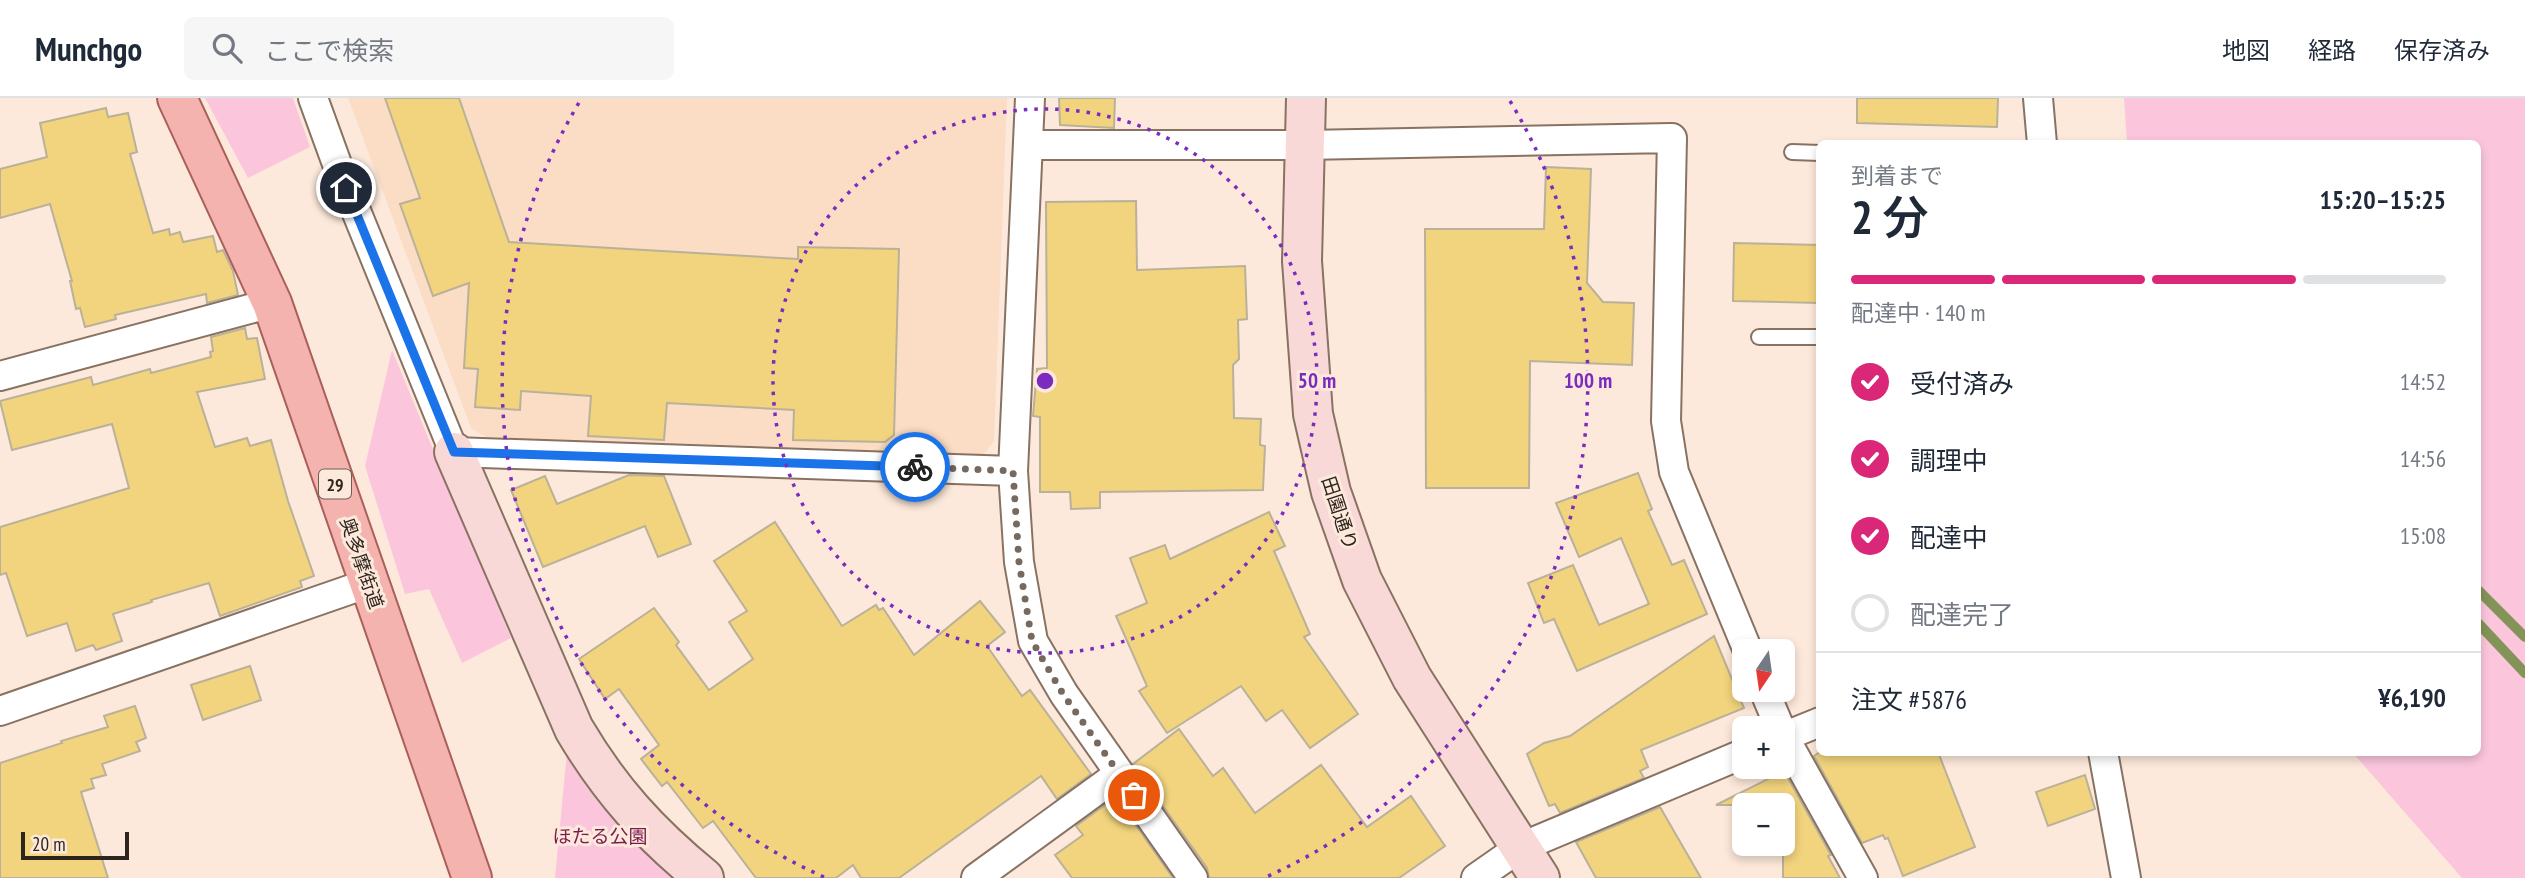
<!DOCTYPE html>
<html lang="ja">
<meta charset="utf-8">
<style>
body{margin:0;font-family:"PT Sans Narrow","Noto Sans JP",sans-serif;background:#f6f6f7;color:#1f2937;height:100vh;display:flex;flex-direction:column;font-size:26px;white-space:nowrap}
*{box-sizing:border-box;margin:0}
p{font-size:23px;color:#747a83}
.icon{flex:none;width:38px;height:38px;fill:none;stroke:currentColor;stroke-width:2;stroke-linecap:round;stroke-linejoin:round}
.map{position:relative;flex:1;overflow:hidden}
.details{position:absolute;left:1816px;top:42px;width:665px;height:616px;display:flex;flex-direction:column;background:#fff;border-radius:10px;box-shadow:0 4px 10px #0003}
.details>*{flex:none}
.needle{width:46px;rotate:193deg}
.controls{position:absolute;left:1732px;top:541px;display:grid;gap:14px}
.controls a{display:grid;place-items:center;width:63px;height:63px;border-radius:10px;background:#fff;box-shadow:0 4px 10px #0003;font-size:35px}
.scale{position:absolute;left:21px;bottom:18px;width:108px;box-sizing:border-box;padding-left:7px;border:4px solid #2d241d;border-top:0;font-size:19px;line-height:24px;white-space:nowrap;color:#2d241d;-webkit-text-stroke:5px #fde9db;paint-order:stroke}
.pin{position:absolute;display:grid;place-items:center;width:60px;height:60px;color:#fff;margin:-30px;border:4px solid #fff;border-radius:50%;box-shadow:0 2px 7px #0007}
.courier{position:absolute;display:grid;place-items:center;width:70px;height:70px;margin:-35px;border:5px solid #1a73e8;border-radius:50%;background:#fff;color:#222;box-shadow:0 2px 9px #0007}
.summary em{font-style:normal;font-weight:600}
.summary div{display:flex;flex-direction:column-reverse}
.summary{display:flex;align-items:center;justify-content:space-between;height:119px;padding:0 35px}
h1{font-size:46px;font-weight:600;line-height:52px}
.bar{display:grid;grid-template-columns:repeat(4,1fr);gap:10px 7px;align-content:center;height:84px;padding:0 35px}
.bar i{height:9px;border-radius:5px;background:#e0e1e3}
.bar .on{background:#db2777}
.bar p{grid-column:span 4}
.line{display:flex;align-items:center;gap:18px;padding:0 35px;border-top:2px solid #e0e1e3}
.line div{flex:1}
ol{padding:0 35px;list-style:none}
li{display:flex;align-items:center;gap:21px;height:77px}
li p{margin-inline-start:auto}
li .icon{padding:7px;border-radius:50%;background:#db2777;color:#fff;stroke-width:4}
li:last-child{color:#747a83}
li i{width:38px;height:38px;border:4px solid #e0e1e3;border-radius:50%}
header{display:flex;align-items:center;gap:42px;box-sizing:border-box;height:98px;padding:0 35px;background:#fff;border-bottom:2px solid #e0e1e3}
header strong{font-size:33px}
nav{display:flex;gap:38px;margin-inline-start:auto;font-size:24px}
.search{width:490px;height:63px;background:#f6f6f7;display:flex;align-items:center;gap:18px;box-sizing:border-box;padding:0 24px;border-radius:10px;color:#747a83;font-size:26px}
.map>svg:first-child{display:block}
.built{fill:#fbdcc5}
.green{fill:#fbc6dc}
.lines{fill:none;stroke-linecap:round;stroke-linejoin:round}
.stream{stroke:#849458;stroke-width:10}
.building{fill:#f2d47e;stroke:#bab198;stroke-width:2}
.lane-casing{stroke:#887262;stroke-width:18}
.street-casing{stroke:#887262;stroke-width:32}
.secondary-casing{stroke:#887262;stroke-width:42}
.primary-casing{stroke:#a96059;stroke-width:42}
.lane{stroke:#fff;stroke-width:14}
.street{stroke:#fff;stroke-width:28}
.secondary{stroke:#f9d9d7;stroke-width:38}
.primary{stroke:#f4b3af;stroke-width:38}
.done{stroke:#766960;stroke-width:7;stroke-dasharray:0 12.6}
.route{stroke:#1a73e8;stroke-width:9}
.ring{fill:none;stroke:#7b2cbf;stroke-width:3.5;stroke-dasharray:3.5 7}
.labels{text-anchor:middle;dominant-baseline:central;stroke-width:6;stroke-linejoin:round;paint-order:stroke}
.shield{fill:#fde9db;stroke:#6b5f56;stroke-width:2}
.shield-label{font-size:18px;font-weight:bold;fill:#2d241d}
.street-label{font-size:19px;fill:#2d241d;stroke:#fde9db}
.park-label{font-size:19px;fill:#7a194e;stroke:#fde9db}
.centre{fill:#7b2cbf;stroke:#fde9db;stroke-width:3.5}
.ring-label{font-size:21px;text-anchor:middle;font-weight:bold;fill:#7b2cbf;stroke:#fde9db;stroke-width:6;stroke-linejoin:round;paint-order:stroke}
</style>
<header>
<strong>Munchgo</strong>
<div class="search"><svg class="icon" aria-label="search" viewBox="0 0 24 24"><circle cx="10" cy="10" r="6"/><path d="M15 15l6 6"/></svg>ここで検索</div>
<nav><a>地図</a><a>経路</a><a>保存済み</a></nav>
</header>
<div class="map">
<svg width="2525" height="780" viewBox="0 0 2525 780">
<rect width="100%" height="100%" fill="#fde9db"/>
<polygon class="built" points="348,0 1007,0 994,343 983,357 488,340 471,330"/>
<g class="green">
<polygon points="205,0 293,0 310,49 248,80"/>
<polygon points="2124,0 2525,0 2525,780 2462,780 2353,655 2478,654 2478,46 2127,45"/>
<polygon points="392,252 511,540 462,565 429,491 405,496 365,368"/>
<polygon points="568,643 698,780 555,780"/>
</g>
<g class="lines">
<g class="stream">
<polyline points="2478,492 2525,539"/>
<polyline points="2478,525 2525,575"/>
</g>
</g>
<g class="building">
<polygon points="385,0 459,0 509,144 798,161 798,149 899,151 894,337 885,344 793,342 794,312 667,305 664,342 588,338 591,298 521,293 520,312 475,309 478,271 464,270 469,185 433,198 400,106 420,100"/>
<polygon points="1059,0 1115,0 1114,30 1060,27"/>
<polygon points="1857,0 1998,0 1997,29 1857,25"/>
<polygon points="106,10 108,19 128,15 137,54 130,56 153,135 169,131 170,137 180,134 183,144 213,138 217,154 223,152 233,173 238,197 207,205 206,196 115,217 116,221 85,229 80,210 76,211 70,183 72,183 50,106 0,120 0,71 47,59 40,25"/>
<polygon points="1546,69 1591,71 1587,185 1603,204 1634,205 1632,267 1530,263 1529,390 1426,390 1425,131 1544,131"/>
<polygon points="1136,103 1137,172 1245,168 1247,221 1238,222 1239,261 1233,267 1234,320 1261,321 1260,347 1265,348 1263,392 1100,394 1100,410 1071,411 1070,394 1040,394 1040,319 1033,318 1037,271 1047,270 1046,104"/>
<polygon points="1734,145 1820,147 1820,205 1733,203"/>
<polygon points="245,230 247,241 257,240 265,281 197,294 215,349 247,340 250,348 271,342 288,403 314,478 300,483 302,489 220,518 209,485 151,502 152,504 113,516 122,543 96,552 93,547 76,553 67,525 27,538 6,475 0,477 0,429 129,390 112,326 12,352 0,303 91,279 93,287 150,271 151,275 211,259 210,254 213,253 211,239"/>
<polygon points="1638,375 1652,411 1648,413 1672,467 1684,462 1707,516 1577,573 1554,521 1544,525 1528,485 1573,467 1599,527 1649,506 1621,440 1579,459 1556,405"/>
<polygon points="629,377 664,378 691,446 658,459 645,428 543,469 511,392 545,378 557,406"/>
<polygon points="1269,414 1285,448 1274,453 1310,536 1304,539 1358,616 1310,650 1282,612 1266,623 1241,588 1167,635 1139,593 1147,588 1116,518 1147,505 1130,460 1165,447 1170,461"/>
<polygon points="775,424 842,528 876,507 879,512 883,510 914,557 980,503 1005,534 987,548 1022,598 1030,592 1091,676 1057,701 1041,678 899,780 861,780 853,767 836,780 756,780 713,723 703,730 667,684 662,688 641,661 659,647 619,591 605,601 579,561 654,510 679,544 676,547 709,592 753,561 729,524 747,513 714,463"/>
<polygon points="1714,538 1744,610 1641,652 1648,669 1640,673 1644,680 1560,715 1555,706 1549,708 1527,656 1544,645 1570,638"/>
<polygon points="250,568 261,602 203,622 191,587"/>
<polygon points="135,608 146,640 136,644 140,653 102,666 106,677 91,681 94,690 81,694 108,780 0,780 0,665 62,645 61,643 108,629 104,618"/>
<polygon points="1179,631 1213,678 1223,670 1255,715 1321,667 1367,729 1411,698 1445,748 1399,780 1209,780 1207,770 1133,666"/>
<polygon points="1820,654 1938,654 1975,749 1903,778 1888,740 1885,741 1883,737 1862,745 1814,658"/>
<polygon points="1784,673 1831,757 1828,758 1840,780 1783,780 1783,707 1716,707"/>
<polygon points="2085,677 2095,711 2048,728 2036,694"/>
<polygon points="1116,699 1173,780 1072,780 1055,757 1083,737 1076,728"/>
<polygon points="1660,709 1701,780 1596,780 1576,744"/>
</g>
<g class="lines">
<g class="lane-casing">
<g id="lane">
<polyline points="1792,54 1820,55"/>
<polyline points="1759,239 1820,239"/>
</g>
</g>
<g class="street-casing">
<g id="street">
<polyline points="313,0 337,66 454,354 1013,373"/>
<polyline points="1030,0 1013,373 1019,464 1033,543 1064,596 1193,780"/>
<polyline points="2038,0 2042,46"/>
<polyline points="1028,47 1305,47 1672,40 1666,323 1674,374 1748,553"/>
<polyline points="0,278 272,205"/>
<polyline points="1764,592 1780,630"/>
<polyline points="0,613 369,485"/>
<polyline points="1783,637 1863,780"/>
<polyline points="1783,639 1820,624"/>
<polyline points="2103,654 2126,780"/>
<polyline points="976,780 1119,676"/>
<polyline points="1476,780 1519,750 1745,655"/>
</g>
</g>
<g class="secondary-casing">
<g id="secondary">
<polyline points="1306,0 1302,163 1313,316 1331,394 1362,482 1412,580 1540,780"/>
<path d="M454 354 574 631C610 692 649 735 704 780"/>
</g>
</g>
<g class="primary-casing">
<polyline id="primary" points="177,0 272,205 472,780"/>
</g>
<use href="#lane" class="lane"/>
<use href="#street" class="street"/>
<use href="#secondary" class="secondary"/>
<use href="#primary" class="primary"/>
</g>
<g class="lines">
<polyline class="done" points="915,369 1013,373 1019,464 1032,543 1063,596 1134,697"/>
<polyline class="route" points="346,90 454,354 915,369"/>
</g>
<g class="ring">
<circle cx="1045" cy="283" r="272"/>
<path d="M824 779A543 543 0 0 1 580 3M1510 3A543 543 0 0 1 1266 779"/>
</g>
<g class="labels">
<rect class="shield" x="319" y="371.5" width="32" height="29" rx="5"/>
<g class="shield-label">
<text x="335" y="386">29</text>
</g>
<g class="street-label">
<text transform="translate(1340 415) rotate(72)">田園通り</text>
<text transform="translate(362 465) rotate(71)">奥多摩街道</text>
</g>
<g class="park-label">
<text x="600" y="738">ほたる公園</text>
</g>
</g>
<circle cx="1045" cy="283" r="10" class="centre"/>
<g class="ring-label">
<text x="1317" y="290">50 m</text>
<text x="1588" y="290">100 m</text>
</g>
</svg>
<div class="controls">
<a><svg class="needle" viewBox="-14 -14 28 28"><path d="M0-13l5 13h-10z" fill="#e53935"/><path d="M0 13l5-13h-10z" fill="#747a83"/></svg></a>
<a>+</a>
<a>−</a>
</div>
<div class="scale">20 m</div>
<div class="pin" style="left:1134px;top:697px;background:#ea580c"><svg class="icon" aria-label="bag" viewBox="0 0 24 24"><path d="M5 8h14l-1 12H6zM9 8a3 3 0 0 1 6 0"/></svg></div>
<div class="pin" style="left:346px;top:90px;background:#1f2937"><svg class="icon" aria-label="home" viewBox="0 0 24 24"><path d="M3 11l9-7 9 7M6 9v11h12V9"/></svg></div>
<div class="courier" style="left:915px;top:369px"><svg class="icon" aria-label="bike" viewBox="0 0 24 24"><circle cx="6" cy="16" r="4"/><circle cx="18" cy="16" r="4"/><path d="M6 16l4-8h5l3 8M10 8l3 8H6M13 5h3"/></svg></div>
<section class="details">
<div class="summary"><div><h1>2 分</h1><p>到着まで</p></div><em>15:20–15:25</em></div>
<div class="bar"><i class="on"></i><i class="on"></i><i class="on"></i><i></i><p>配達中 · 140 m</p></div>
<ol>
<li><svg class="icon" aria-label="check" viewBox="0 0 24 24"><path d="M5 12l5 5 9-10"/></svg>受付済み<p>14:52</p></li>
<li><svg class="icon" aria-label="check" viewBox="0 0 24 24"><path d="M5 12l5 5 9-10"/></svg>調理中<p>14:56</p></li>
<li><svg class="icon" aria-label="check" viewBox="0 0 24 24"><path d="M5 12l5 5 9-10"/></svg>配達中<p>15:08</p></li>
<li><i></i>配達完了</li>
</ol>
<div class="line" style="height:91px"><div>注文 #5876</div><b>¥6,190</b></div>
</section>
</div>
